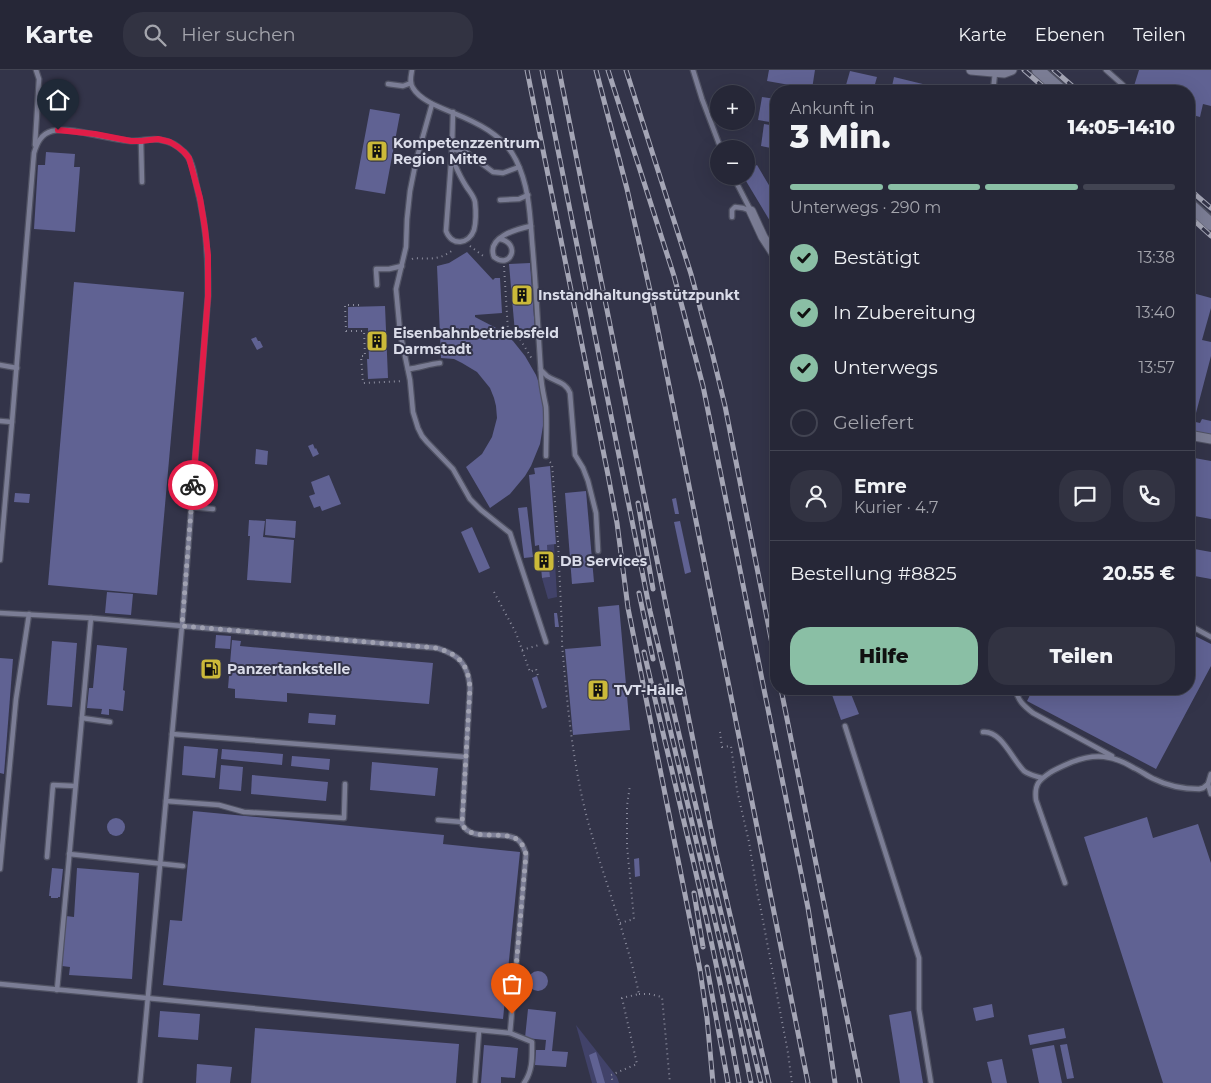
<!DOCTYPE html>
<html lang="de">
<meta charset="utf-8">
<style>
body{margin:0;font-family:Montserrat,sans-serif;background:#323342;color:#f1f3f6;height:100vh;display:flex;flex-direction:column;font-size:19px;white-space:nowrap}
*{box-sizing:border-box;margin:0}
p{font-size:16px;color:#a4a5ad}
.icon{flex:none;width:28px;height:28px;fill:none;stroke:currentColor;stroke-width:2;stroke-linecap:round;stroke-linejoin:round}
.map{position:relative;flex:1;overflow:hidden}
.details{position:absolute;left:770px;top:15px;width:425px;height:610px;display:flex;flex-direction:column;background:#262737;border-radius:20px;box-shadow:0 5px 20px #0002,0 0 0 1px #424452}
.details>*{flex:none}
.controls{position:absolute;left:710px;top:15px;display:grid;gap:10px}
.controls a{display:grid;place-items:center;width:45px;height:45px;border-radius:50%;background:#262737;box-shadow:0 5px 20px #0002,0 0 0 1px #424452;font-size:25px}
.pin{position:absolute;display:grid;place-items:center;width:42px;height:42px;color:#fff;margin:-51px -21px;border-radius:50% 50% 50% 0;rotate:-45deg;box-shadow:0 0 5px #0007}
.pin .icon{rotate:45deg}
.courier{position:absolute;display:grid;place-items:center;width:50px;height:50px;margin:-25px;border:4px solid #e11d48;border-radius:50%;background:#fff;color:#222;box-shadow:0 1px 6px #0007}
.overview em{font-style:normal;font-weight:800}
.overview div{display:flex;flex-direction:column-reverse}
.overview{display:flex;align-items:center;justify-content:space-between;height:85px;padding:0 20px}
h1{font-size:32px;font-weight:800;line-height:38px}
.bar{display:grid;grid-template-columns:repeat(4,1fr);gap:8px 5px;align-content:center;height:60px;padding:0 20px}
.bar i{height:6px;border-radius:4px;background:#424452}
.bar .selected{background:#8abfa5}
.bar p{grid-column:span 4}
.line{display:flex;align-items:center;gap:12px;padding:0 20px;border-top:1px solid #424452}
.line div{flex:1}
.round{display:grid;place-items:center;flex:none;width:52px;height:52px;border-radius:20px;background:#323342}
ol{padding:0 20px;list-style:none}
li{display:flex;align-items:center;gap:15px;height:55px}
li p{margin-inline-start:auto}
li .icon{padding:5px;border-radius:50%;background:#8abfa5;color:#111;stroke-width:4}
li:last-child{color:#a4a5ad}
li i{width:28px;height:28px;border:2px solid #424452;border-radius:50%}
.action{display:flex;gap:10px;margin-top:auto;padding:10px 20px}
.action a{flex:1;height:58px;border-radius:20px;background:#8abfa5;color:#111;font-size:20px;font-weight:800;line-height:58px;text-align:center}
.action a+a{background:#323342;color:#f1f3f6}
header{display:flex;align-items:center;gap:30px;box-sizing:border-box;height:70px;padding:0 25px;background:#262737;border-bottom:1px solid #424452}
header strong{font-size:24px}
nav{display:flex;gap:28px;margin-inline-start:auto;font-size:18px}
.search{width:350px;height:45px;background:#323342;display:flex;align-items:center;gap:12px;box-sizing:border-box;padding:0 18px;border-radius:20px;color:#a4a5ad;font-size:19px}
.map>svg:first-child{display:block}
.green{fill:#414269}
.building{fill:#606293}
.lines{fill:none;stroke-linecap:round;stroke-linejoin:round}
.lane-casing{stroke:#505263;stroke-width:7}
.street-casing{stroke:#505263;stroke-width:11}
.secondary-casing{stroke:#505263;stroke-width:15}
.path{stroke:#8b8c9d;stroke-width:2;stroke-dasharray:1 4;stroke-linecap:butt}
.lane{stroke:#7b7d95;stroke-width:4.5}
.street{stroke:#7b7d95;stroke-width:9}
.secondary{stroke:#7b7d95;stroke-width:12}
.rail-casing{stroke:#a4a5b5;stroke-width:5}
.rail{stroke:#333449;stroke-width:3;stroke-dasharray:9;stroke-linecap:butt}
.done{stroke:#a0a1b1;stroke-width:5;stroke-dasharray:0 9}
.route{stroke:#e11d48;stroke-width:6}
.labels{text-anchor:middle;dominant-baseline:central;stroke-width:4;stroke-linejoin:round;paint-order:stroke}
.poi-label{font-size:14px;font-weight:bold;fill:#dadce9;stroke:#333449;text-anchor:start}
</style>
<header>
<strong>Karte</strong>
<div class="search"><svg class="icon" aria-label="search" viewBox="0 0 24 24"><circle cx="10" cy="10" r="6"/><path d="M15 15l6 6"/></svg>Hier suchen</div>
<nav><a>Karte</a><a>Ebenen</a><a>Teilen</a></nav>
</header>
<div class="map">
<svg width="1211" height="1013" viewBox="0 0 1211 1013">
<rect width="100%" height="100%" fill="#333449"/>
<g class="green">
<polygon points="554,474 557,527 548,529 542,508 550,507 547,475"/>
<polygon points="576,955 617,1007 619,1013 592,1013"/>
</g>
<g class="building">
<polygon points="769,0 815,0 812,19 767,11"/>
<polygon points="1139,0 1211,0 1211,36 1203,34 1200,47 1189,44 1189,21 1156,21 1134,16"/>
<polygon points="850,1 877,7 873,21 846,15"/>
<polygon points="894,7 931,16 930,21 891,21"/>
<polygon points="938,17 945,19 945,21 937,21"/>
<polygon points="762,27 776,29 776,53 758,50"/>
<polygon points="370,39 400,44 385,124 355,119"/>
<polygon points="764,54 776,56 776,79 761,76"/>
<polygon points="46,82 75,84 74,97 80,97 75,162 34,159 38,95 45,95"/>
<polygon points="757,95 776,127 776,147 770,151 743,106 746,106 746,102"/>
<polygon points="1189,179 1195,180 1189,202"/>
<polygon points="467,182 493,210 495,208 500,208 502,243 475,245 475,247 500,260 513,271 525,286 536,305 540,316 544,339 544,350 540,374 531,396 525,406 510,424 490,438 466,397 482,384 492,367 497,348 496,336 494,328 490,318 477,302 462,293 454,289 441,288 437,196 449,193"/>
<polygon points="530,193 535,261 515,263 509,194"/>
<polygon points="776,205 776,217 770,210"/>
<polygon points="74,212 184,222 157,525 48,515"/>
<polygon points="1189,222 1211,228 1211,238 1202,270 1211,272 1211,286 1196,343 1189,341"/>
<polygon points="385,236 388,308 368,309 367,289 369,289 368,258 348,258 348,237"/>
<polygon points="256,267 258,271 260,271 263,277 257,280 251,269"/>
<polygon points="1202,349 1211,351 1211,366 1189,360 1191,351 1200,353"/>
<polygon points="313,374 315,379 316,378 319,384 313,387 308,376"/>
<polygon points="256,379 268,381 267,395 255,394"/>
<polygon points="1189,387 1211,391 1211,449 1189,445"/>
<polygon points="550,396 556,474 547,475 550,507 542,508 539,475 535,476 529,405 535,404 534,398"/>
<polygon points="329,405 341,434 322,441 320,436 314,438 309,426 315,424 311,412"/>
<polygon points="586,421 594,512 572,514 565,423"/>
<polygon points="15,423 30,424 29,433 14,432"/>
<polygon points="676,428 679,444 675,444 672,429"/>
<polygon points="527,437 533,487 524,488 518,438"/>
<polygon points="266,449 296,451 295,468 265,465"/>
<polygon points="249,450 265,451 263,467 294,470 291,513 247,510 250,466 248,466"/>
<polygon points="680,451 691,502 685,504 674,452"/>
<polygon points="472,457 490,498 479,503 461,462"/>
<polygon points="1189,478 1211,482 1211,509 1189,505"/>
<polygon points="107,522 133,524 131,545 105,543"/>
<polygon points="619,535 630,660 573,665 565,579 601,576 598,537"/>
<polygon points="554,543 557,543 559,557 555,557"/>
<polygon points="1189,563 1211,574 1211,596 1156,699 1027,631 1033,619 1189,619"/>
<polygon points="216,565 231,566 230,579 215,578"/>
<polygon points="232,570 241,571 240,576 433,593 429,634 287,623 287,632 235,628 235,619 228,618"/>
<polygon points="52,571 77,573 72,637 47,635"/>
<polygon points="97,575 127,578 123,620 125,621 123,641 109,639 109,645 101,644 102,639 87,638 89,618 93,618"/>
<polygon points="0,588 13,589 4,704 0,703"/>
<polygon points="206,591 215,592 214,606 205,605"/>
<polygon points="537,606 547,637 542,639 532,608"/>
<polygon points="830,619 849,619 859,644 841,650"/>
<polygon points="309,643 336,645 335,655 308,653"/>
<polygon points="184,676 218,679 215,708 182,705"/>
<polygon points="222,679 283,684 282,695 221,689"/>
<polygon points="292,686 330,689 329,700 291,696"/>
<polygon points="372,692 438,698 435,726 370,720"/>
<polygon points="221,695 243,697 241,721 219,719"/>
<polygon points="252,705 328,712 326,731 251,724"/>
<polygon points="193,741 444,765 443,774 520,782 503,949 163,915 170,850 182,851"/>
<polygon points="1147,747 1153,768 1198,754 1211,793 1211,1013 1163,1013 1084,767"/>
<circle cx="116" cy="757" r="9"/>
<polygon points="639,788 640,806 635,807 634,789"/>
<polygon points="52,798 63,799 60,827 58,827 58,828 51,828 51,826 49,826"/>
<polygon points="77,798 139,803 132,909 69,905 70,897 62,896 66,846 74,847"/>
<circle cx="538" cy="911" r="10"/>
<polygon points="992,934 994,947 976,951 973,938"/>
<polygon points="528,939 556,942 552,981 568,982 566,997 535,995 536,980 545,980 546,970 525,968"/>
<polygon points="160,941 200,944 198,970 158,967"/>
<polygon points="911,941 923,1013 900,1013 889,945"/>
<polygon points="255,958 459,974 456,1013 251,1013"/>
<polygon points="1064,958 1066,968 1030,975 1028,965"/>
<polygon points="1067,974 1074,1008 1067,1009 1060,975"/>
<polygon points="484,975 518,978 515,1008 501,1007 501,1013 481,1013"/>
<polygon points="1054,975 1062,1013 1039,1013 1032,979"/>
<polygon points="596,982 605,1013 597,1013 589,985"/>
<polygon points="1002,989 1007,1013 992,1013 987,992"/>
<polygon points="197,994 232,997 230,1013 196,1013"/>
</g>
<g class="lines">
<g class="lane-casing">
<g id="lane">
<path d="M412 0C411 6 409 13 413 18 420 30 439 37 451 42 476 52 504 65 516 90 529 116 530 144 532 171 536 215 538 259 541 304 541 315 544 326 546 337 547 353 546 370 546 386"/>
<polyline points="693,0 702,29 721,79"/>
<polyline points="1106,0 1123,15"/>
<polyline points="388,14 403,16 411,13"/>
<polyline points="993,21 995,3"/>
<polyline points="432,34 416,91 410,121 407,149 406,177 396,219 400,262 410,310 413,342 418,358 422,366 427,372 453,399 470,429 481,440 510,463 546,572"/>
<polyline points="141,71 142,112"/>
<polyline points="35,75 39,9 36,0"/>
<polyline points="452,79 466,82 493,102 503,103 519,97"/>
<path d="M452 88C456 97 460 107 466 116 469 121 474 126 475 132 476 141 476 152 474 160 469 174 452 177 446 161L452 79 453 42"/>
<polyline points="733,106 751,141"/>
<polyline points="500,130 519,129 528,125"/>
<polyline points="732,147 732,140 735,137 743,138 751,141"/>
<path d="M500 169C521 173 511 200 494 187 486 167 517 159 531 156"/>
<polyline points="377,215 376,199 389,199 402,196"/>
<polyline points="0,295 17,298"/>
<path d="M408 299C419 298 429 294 440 293"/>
<path d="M541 300C543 302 545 304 547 306 556 312 566 312 570 323L575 385 583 398 588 411 596 443 598 481"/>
<polyline points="0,351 12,352"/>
<polyline points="191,437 213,439"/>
<path d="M0 490 12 352 34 83C37 73 41 64 52 61 59 59 67 60 75 61 93 64 112 69 131 71 141 72 151 67 161 70 169 71 178 76 184 82 192 89 194 103 196 113 202 137 206 160 207 184 208 198 208 212 208 226L182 556 437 578C459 585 468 593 470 618L462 754C471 773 503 759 518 770 523 774 524 779 526 784L510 963 0 914"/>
<polyline points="0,543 91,548 182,556 140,1013"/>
<polyline points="1189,555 1211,567"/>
<path d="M1016 619C1017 630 1024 636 1033 643L1112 686"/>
<polyline points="82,648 110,652"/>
<polyline points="845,656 919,888 919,939 931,1013"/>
<path d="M983 662C1001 660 1012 689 1024 701 1029 705 1036 706 1042 708"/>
<polyline points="172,664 466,687"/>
<polyline points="1211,704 1208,714 1211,724"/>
<polyline points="166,731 219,735 244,742 344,748 345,714"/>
<polyline points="438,750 462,752"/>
<polyline points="69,784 183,796"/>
<polyline points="47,787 53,715 75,716"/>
<polyline points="0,799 16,629 29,544"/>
<path d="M1065 813 1036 730C1034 714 1039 710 1051 702 1058 698 1065 695 1072 692 1095 683 1113 685 1134 698 1141 701 1147 706 1154 709 1168 716 1184 719 1199 719L1203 718 1208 714"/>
<polyline points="57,920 91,548"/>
<path d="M510 963 532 972C532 986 533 1001 524 1013"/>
<polyline points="475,1013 479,961"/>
</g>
</g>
<g class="street-casing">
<g id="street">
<polyline points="971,0 1004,3 1012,0"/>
<polyline points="1045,21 1051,12"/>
<polyline points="751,141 763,167 776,187"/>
<polyline points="1189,365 1211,369"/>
</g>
</g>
<g class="secondary-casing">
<g id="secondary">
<polyline points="1038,0 1062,21"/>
<polyline points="1189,134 1211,154"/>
</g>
</g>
<g class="path">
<polyline points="470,176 486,188"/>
<path d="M412 189 414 188C430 189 441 190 454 179"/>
<polyline points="504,196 508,261 520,269 532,289"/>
<polyline points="359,235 345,235 346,261 364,261 365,286 361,286 363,313 403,311"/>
<path d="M550 392 552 394 558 471 562 559V574C567 632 572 688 586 744 602 805 626 863 639 924L622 928 637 994 611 1005 613 1013"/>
<polyline points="494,522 516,563 530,602 536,599 538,606"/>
<polyline points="522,580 539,575"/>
<polyline points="720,662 722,677 731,676 737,720 749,772 758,827 760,835 788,983 792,1013"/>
<polyline points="620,853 634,849 627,776 627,736 630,715"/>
<polyline points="639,924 650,924 662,927 670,1013"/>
</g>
<use href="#lane" class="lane"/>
<use href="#street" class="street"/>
<use href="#secondary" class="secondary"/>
<g class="rail-casing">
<g id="rail">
<polyline points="527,0 608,405 617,453 628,538 700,900 707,948 713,1013"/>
<polyline points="542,0 650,541 761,1013"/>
<polyline points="559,0 715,780 769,1013"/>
<polyline points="596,0 627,119 651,225 808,1013"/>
<polyline points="608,0 674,206 703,316 808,838 825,944 835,1013"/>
<polyline points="626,0 691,204 711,278 725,336 776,594"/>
<polyline points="1024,0 1048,21"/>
<polyline points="1054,0 1078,21"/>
<polyline points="1189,119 1211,138"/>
<polyline points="1189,146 1211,166"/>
<polyline points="638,433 653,519"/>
<polyline points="639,523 653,589"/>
<path d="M644 582C677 725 714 868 739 1013"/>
<polyline points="660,616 740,958 751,1013"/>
<polyline points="781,619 860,1013"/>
<polyline points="694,823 703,877"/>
<polyline points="707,897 728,1013"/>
</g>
</g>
<use href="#rail" class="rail"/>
</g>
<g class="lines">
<path class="done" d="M193 415 182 556 437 578C459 585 468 593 470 618L462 754C471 773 503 759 518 770 523 774 524 779 526 784L512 944"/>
<polyline class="route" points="58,60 95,64 131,71 141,71 158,69 170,72 178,77 184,82 189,88 200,128 205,159 208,185 208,226 193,415"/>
</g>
<defs>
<g id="building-square" transform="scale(1.125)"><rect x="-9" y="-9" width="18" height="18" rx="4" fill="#cbb939" stroke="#333449"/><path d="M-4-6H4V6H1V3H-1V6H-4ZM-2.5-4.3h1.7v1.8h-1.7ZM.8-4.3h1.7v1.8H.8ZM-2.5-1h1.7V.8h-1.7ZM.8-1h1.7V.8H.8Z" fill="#111"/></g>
<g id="fuel-square" transform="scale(1.125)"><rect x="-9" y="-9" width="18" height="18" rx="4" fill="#cbb939" stroke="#333449"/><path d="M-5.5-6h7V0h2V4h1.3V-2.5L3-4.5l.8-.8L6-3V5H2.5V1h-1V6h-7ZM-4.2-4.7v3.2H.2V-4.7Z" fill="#111"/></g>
</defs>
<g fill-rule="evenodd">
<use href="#building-square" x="377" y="81"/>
<use href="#building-square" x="522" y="225"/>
<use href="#building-square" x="377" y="271"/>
<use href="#building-square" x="544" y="491"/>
<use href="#fuel-square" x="211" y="599"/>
<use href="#building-square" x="598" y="620"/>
</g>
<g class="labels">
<g class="poi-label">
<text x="393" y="73">Kompetenzzentrum<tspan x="393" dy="16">Region Mitte</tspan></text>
<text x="538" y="225">Instandhaltungsstützpunkt</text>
<text x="393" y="263">Eisenbahnbetriebsfeld<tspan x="393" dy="16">Darmstadt</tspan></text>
<text x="560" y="491">DB Services</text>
<text x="227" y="599">Panzertankstelle</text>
<text x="614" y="620">TVT-Halle</text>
</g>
</g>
</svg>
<div class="controls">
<a>+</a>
<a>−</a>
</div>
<div class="pin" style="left:512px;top:944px;background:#ea580c"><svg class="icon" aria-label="bag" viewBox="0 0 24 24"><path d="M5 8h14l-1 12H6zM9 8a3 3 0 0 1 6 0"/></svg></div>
<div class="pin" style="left:58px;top:60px;background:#1f2937"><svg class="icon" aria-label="home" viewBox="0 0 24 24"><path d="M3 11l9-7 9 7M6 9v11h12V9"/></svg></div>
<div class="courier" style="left:193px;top:415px"><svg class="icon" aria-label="bike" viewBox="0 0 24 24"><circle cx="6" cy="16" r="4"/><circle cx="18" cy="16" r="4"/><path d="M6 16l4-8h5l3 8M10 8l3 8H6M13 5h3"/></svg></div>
<section class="details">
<div class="overview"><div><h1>3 Min.</h1><p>Ankunft in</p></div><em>14:05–14:10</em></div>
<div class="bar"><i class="selected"></i><i class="selected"></i><i class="selected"></i><i></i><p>Unterwegs · 290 m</p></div>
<ol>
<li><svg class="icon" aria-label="check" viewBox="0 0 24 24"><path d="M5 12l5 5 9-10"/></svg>Bestätigt<p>13:38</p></li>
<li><svg class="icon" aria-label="check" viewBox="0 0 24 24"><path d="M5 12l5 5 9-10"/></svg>In Zubereitung<p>13:40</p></li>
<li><svg class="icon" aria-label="check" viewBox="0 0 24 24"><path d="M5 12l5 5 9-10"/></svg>Unterwegs<p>13:57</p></li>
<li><i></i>Geliefert</li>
</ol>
<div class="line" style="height:90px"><a class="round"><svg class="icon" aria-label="person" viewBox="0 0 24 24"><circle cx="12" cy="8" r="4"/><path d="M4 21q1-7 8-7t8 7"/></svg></a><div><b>Emre</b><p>Kurier · 4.7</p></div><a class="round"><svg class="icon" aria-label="chat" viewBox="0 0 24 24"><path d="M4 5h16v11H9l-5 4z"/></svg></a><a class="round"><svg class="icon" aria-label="phone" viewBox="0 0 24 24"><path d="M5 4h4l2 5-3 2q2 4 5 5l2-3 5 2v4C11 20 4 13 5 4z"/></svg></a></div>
<div class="line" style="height:65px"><div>Bestellung #8825</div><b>20.55 €</b></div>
<div class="action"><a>Hilfe</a><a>Teilen</a></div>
</section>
</div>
